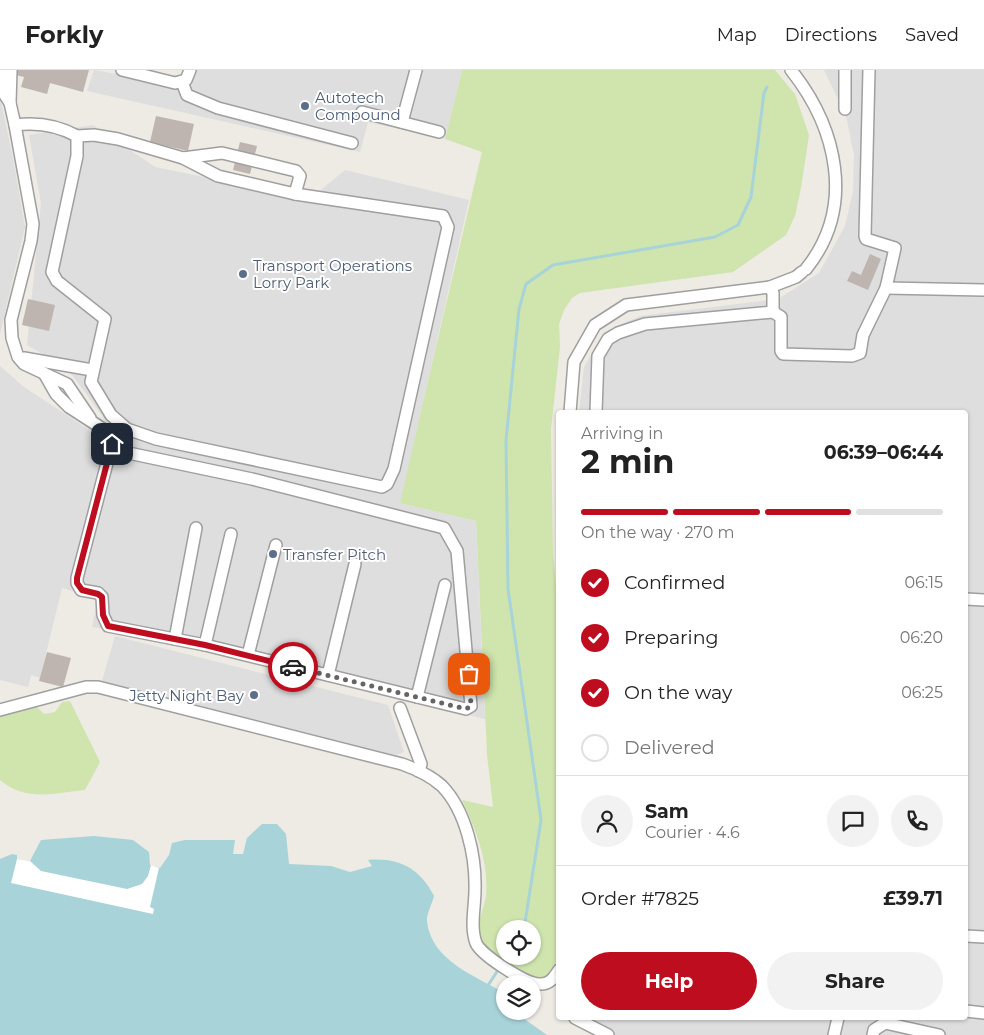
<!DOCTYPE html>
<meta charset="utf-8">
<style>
body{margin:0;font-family:Montserrat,sans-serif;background:#f2f2f2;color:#222;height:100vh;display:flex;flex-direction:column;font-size:19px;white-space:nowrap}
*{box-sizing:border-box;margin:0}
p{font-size:16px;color:#767676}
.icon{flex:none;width:28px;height:28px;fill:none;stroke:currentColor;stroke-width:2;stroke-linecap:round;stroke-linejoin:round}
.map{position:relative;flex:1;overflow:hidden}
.sheet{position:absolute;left:556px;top:340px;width:412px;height:610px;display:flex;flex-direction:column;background:#fff;border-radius:5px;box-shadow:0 1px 4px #0004}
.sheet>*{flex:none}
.controls{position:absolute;left:496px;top:850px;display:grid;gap:10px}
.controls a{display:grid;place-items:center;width:45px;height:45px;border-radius:50%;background:#fff;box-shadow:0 1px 4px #0004;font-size:25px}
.pin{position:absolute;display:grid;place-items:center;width:42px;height:42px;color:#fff;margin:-21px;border-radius:10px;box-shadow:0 2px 8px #0006}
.courier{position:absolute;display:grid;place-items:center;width:50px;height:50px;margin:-25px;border:4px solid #bf0d20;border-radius:50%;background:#fff;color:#222;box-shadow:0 1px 6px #0007}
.summary em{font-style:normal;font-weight:700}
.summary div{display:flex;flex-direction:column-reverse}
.summary{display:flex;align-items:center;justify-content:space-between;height:85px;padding:0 25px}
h1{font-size:32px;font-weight:700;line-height:38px}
.bar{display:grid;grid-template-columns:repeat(4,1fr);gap:8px 5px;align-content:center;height:60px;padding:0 25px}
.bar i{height:6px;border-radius:4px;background:#e0e0e0}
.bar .selected{background:#bf0d20}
.bar p{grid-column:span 4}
.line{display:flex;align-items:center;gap:12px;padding:0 25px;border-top:1px solid #e0e0e0}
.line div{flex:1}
.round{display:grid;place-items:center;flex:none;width:52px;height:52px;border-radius:26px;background:#f2f2f2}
ol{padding:0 25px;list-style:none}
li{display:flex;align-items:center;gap:15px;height:55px}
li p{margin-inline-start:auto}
li .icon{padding:5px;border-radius:50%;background:#bf0d20;color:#fff;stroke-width:4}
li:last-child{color:#767676}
li i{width:28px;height:28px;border:2px solid #e0e0e0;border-radius:50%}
.primary-button{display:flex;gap:10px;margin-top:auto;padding:10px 25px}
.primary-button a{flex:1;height:58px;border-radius:30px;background:#bf0d20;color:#fff;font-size:20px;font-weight:700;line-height:58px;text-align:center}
.primary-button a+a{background:#f2f2f2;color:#222}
header{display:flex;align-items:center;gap:30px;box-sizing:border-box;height:70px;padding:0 25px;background:#fff;border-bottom:1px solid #e0e0e0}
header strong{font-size:24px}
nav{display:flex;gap:28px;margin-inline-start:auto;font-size:18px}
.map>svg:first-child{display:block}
.grass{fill:#cfe5ad;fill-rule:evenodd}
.parking{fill:#dedede}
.water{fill:#a7d3d9}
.pier{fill:#fff}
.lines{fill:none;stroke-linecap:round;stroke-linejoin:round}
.stream{stroke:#a7d3d9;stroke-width:3}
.building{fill:#beb5b1}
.minor-casing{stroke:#9f9f9f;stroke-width:14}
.minor{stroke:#fff;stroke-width:11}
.done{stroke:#676563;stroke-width:5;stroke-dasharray:0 9}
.route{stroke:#bf0d20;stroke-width:6}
.service-dot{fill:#5c6f8a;stroke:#fff;stroke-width:2}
.labels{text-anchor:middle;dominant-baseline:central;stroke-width:4;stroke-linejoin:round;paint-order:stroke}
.service-label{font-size:15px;fill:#4e5e75;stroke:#fff;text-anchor:start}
</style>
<header>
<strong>Forkly</strong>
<nav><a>Map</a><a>Directions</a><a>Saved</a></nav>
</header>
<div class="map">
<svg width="984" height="965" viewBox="0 0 984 965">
<rect width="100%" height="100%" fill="#eeeae4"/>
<g class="grass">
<path d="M462 0H775L795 24 809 65 801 118 795 146 786 165 733 202 580 223 572 228 564 240 559 254 560 277 551 359 553 485 559 545V902L536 911C517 901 491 891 481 871 474 857 484 840 486 826 489 792 476 760 462 730L493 737 487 684 476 451 399 433 482 82 445 69ZM505 859H532V886H505Z"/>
<path d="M70 631 100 692 85 720C54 723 26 732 0 710V645L37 637 44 644 55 642 62 632Z"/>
</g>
<g class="parking">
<polygon points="94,0 184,16 188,0 462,0 445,69 368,52 360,82 87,21"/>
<polygon points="824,0 984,0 984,965 599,965 567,948 966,948 966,342 579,342 584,297 604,262 640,246 778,229 819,203 845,156 853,122 854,85 846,46"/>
<polygon points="0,27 13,88 25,157 0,264"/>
<polygon points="93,55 155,97 310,129 345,100 469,130 400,433 476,451 485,649 154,567 92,557 98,528 62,518 40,608 31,605 28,617 0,610 0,296 24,317 97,365 120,370 67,298 27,275 41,133 29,65"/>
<polygon points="115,566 388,635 404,682 396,685 102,611"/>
</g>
<path class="water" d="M262 754H277L286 764 289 794 331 796 350 802 372 796 368 790C398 787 420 798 434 826 432 834 426 845 427 852 432 891 475 906 505 923V941H513L547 965H0V789L12 784 17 785V789L30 791 41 770 94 766 133 770 149 782 150 795 160 798 169 785 172 773 185 770H235L233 784H243L247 768Z"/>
<polygon class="pier" points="17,789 30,791 41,801 127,819 142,814 148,806 151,795 159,798 150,837 154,839 153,844 11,813"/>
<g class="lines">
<g class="stream">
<polyline points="524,859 541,750 508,519 506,370 519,239 526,214 553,195 715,167 738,155 751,127 764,23 767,17"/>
<polyline points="487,917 507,886"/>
</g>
</g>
<g class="building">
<polygon points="17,0 89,0 83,22 50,13 47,24 21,17 24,7 16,5"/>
<polygon points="156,46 194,54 188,81 150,72"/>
<polygon points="240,72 257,76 250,104 233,100"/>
<polygon points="870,184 881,189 868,220 847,211 852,201 861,205"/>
<polygon points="28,229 55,235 49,261 22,255"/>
<polygon points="47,582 71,588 63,617 39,611"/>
</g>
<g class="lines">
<g class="minor-casing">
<g id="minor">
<polyline points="1,0 3,22 10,33 15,55 33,154 31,171 11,250 12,268 18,287 24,294 67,314 90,348"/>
<polyline points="122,0 175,13 186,10 190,0"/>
<path d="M791 0C837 58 856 137 806 199"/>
<polyline points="182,12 187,25 218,38 352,73"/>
<polyline points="10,32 11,0"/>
<polyline points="845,39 845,0"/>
<polyline points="362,42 439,62"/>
<polyline points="402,52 416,0"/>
<path d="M15 55C37 52 57 55 77 66V86L52 202 57 211 105 249 91 312 111 345 127 359 156 369 382 417 387 414 394 399 448 157 443 146 295 124 218 106 183 88 118 69 94 65 77 66"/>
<polyline points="183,88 222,83 296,101 300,106 295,124"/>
<polyline points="770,217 773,223 773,242"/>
<polyline points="886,218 984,220"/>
<polyline points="24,288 92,300"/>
<polyline points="44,303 56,324 69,337 103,359 119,381 252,409 444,458 457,481 471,636 466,639 205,575 108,556 103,545 102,527 98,523 81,520 77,513 77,508 112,374"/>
<polyline points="570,342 574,292 595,255 626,235 770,217 796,207 802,202"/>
<polyline points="596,342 598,286 608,269 618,263 645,254 773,242 781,247 781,281 783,284 852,286 860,283 863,265 886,218 895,178 866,169 865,166 869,0"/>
<polyline points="966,529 984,530"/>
<polyline points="175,569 196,458"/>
<polyline points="205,575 231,464"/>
<polyline points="248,585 276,475"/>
<polyline points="328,605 355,494"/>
<polyline points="417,627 445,515"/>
<polyline points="400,638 421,694 419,701"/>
<path d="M0 640 86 617H98L402 694C416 699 430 705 442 716 466 741 476 786 475 820 475 837 470 857 476 873 481 885 526 914 539 914 549 915 554 908 559 900"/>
<polyline points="966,866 984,867"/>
<polyline points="966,941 984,943"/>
<polyline points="575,948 608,965"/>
<polyline points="834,965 838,948"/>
<polyline points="873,965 874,960 885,953 939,965"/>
</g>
</g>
<use href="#minor" class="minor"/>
</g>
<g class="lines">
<polyline class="done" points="293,597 466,639 471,636 469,604"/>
<polyline class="route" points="112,374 77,508 77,513 82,520 98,524 102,527 103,545 108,556 205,575 293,597"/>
</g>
<g class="service-dot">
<circle cx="305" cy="36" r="5"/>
<circle cx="243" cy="204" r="5"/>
<circle cx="273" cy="484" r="5"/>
<circle cx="254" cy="625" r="5"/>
</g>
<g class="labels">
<g class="service-label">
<text x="315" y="27">Autotech<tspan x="315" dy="17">Compound</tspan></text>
<text x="253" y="195">Transport Operations<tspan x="253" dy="17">Lorry Park</tspan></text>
<text x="283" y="484">Transfer Pitch</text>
<text x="244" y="625" text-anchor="end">Jetty Night Bay</text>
</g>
</g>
</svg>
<div class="controls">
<a><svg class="icon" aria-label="locate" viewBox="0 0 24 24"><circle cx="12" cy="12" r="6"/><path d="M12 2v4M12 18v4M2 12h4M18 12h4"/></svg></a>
<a><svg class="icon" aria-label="layers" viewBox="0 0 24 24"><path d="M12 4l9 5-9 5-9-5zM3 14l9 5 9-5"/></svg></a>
</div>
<div class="pin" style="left:469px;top:604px;background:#ea580c"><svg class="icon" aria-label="bag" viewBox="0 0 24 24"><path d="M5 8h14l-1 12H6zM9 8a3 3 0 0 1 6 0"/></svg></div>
<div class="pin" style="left:112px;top:374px;background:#1f2937"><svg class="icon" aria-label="home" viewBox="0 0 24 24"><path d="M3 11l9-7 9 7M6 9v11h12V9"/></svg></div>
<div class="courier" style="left:293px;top:597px"><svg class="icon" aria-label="car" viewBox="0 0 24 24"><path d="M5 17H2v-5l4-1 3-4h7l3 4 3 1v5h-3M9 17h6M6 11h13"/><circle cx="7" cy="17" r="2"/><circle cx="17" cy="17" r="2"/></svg></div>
<section class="sheet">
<div class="summary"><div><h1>2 min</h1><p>Arriving in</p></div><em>06:39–06:44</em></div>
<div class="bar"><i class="selected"></i><i class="selected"></i><i class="selected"></i><i></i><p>On the way · 270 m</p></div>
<ol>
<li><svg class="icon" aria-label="check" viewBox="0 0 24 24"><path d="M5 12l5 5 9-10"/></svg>Confirmed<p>06:15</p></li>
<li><svg class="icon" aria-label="check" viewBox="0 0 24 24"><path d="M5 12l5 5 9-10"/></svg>Preparing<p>06:20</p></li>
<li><svg class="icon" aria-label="check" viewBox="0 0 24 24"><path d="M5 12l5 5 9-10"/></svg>On the way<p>06:25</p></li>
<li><i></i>Delivered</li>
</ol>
<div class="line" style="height:90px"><a class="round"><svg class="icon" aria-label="person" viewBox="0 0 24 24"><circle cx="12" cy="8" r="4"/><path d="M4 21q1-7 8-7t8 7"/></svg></a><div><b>Sam</b><p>Courier · 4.6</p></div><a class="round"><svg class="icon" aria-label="chat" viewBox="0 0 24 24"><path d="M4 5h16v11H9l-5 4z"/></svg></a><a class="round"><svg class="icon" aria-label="phone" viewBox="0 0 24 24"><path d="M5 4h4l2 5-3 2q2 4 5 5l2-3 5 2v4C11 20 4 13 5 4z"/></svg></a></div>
<div class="line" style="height:65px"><div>Order #7825</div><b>£39.71</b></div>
<div class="primary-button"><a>Help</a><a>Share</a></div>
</section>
</div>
